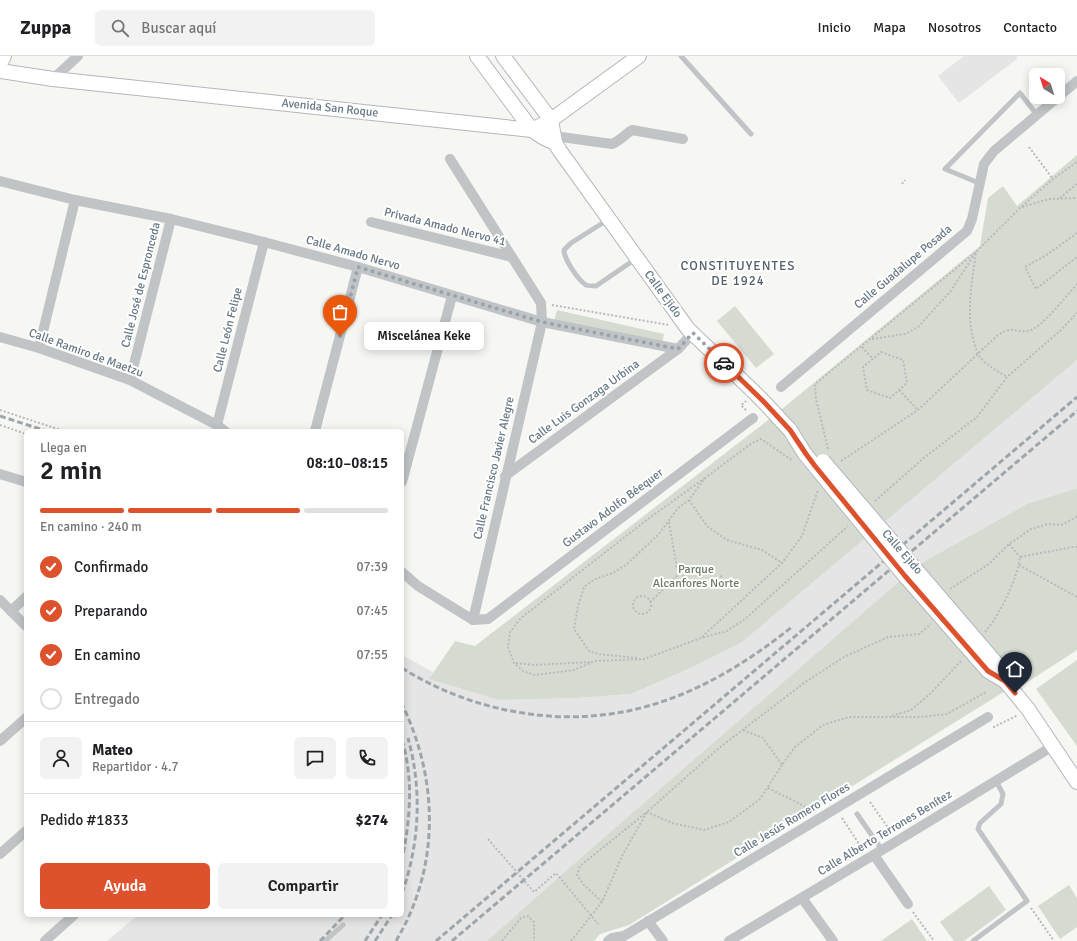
<!DOCTYPE html>
<html lang="es">
<meta charset="utf-8">
<style>
body{margin:0;font-family:Signika,sans-serif;background:#f2f2f2;color:#202124;height:100vh;display:flex;flex-direction:column;font-size:15px;white-space:nowrap}
*{box-sizing:border-box;margin:0}
p{font-size:13px;color:#757577}
.icon{flex:none;width:22px;height:22px;fill:none;stroke:currentColor;stroke-width:2;stroke-linecap:round;stroke-linejoin:round}
.map{position:relative;flex:1;overflow:hidden}
.side{position:absolute;left:24px;top:373px;width:380px;height:488px;display:flex;flex-direction:column;background:#fff;border-radius:6px;box-shadow:0 2px 10px #0003}
.side>*{flex:none}
.needle{width:26px;rotate:322deg}
.buttons{position:absolute;left:1029px;top:12px;display:grid;gap:8px}
.buttons a{display:grid;place-items:center;width:36px;height:36px;border-radius:6px;background:#fff;box-shadow:0 2px 10px #0003;font-size:20px}
.pin{position:absolute;display:grid;place-items:center;width:34px;height:34px;color:#fff;margin:-41px -17px;border-radius:50% 50% 50% 0;rotate:-45deg;box-shadow:0 0 4px #0007}
.pin .icon{rotate:45deg}
.courier{position:absolute;display:grid;place-items:center;width:40px;height:40px;margin:-20px;border:3px solid #dd522c;border-radius:50%;background:#fff;color:#222;box-shadow:0 1px 5px #0007}
.bubble{position:absolute;height:28px;border-radius:6px;background:#fff;box-shadow:0 2px 10px #0003;font-size:13px;font-weight:600;line-height:28px;text-align:center}
.summary em{font-style:normal;font-weight:600}
.summary div{display:flex;flex-direction:column-reverse}
.summary{display:flex;align-items:center;justify-content:space-between;height:68px;padding:0 16px}
h1{font-size:26px;font-weight:600;line-height:30px}
.bar{display:grid;grid-template-columns:repeat(4,1fr);gap:6px 4px;align-content:center;height:48px;padding:0 16px}
.bar i{height:5px;border-radius:3px;background:#e0e0e0}
.bar .selected{background:#dd522c}
.bar p{grid-column:span 4}
.line{display:flex;align-items:center;gap:10px;padding:0 16px;border-top:1px solid #e0e0e0}
.line div{flex:1}
.round{display:grid;place-items:center;flex:none;width:42px;height:42px;border-radius:6px;background:#f2f2f2}
ol{padding:0 16px;list-style:none}
li{display:flex;align-items:center;gap:12px;height:44px}
li p{margin-inline-start:auto}
li .icon{padding:4px;border-radius:50%;background:#dd522c;color:#fff;stroke-width:4}
li:last-child{color:#757577}
li i{width:22px;height:22px;border:2px solid #e0e0e0;border-radius:50%}
.action{display:flex;gap:8px;margin-top:auto;padding:8px 16px}
.action a{flex:1;height:46px;border-radius:6px;background:#dd522c;color:#fff;font-size:16px;font-weight:600;line-height:46px;text-align:center}
.action a+a{background:#f2f2f2;color:#202124}
header{display:flex;align-items:center;gap:24px;box-sizing:border-box;height:56px;padding:0 20px;background:#fff;border-bottom:1px solid #e0e0e0}
header strong{font-size:19px}
nav{display:flex;gap:22px;margin-inline-start:auto;font-size:14px}
.search{width:280px;height:36px;background:#f2f2f2;display:flex;align-items:center;gap:10px;box-sizing:border-box;padding:0 14px;border-radius:6px;color:#757577;font-size:15px}
.map>svg:first-child{display:block}
.built{fill:#e4e5e4}
.green{fill:#d6dbd2}
.lines{fill:none;stroke-linecap:round;stroke-linejoin:round}
.secondary-casing{stroke:#b2b8bc;stroke-width:16}
.path{stroke:#b8bbbd;stroke-width:2;stroke-dasharray:2 2;stroke-linecap:butt}
.lane{stroke:#c0c4c7;stroke-width:5}
.street{stroke:#c0c4c7;stroke-width:10}
.secondary{stroke:#fff;stroke-width:14}
.rail{stroke:#9fa6ab;stroke-width:3;stroke-dasharray:6 3;stroke-linecap:butt}
.secondary-bridge-casing{stroke:#b2b8bc;stroke-width:16;stroke-linecap:butt}
.path-bridge{stroke:#b8bbbd;stroke-width:2;stroke-dasharray:2 2;stroke-linecap:butt}
.secondary-bridge{stroke:#fff;stroke-width:14}
.done{stroke:#98a3aa;stroke-width:4;stroke-dasharray:0 7.2}
.route{stroke:#dd522c;stroke-width:5}
.labels{text-anchor:middle;dominant-baseline:central;stroke-width:4;stroke-linejoin:round;paint-order:stroke}
.street-label{font-size:12px;fill:#667783;stroke:#fff}
.park-label{font-size:12px;fill:#6a7b65;stroke:#fff}
.neighbourhood-label{font-size:13px;letter-spacing:1px;fill:#546069;stroke:#fff}
</style>
<header>
<strong>Zuppa</strong>
<div class="search"><svg class="icon" aria-label="search" viewBox="0 0 24 24"><circle cx="10" cy="10" r="6"/><path d="M15 15l6 6"/></svg>Buscar aquí</div>
<nav><a>Inicio</a><a>Mapa</a><a>Nosotros</a><a>Contacto</a></nav>
</header>
<div class="map">
<svg width="1077" height="885" viewBox="0 0 1077 885">
<rect width="100%" height="100%" fill="#f6f6f3"/>
<g class="built">
<polygon points="964,0 1016,0 1018,2 959,47 938,20"/>
<polygon points="1077,304 1077,432 1027,448 918,509 585,798 487,885 107,885 138,859 402,859 402,599 433,616 430,623 499,644 577,642 631,638 686,614 741,587"/>
</g>
<g class="green">
<polygon points="1077,99 1077,304 741,587 686,614 631,638 577,642 499,644 429,623 455,585 475,590 776,358 980,190 988,142 1003,130 1017,150"/>
<polygon points="735,250 774,298 756,312 717,265"/>
<polygon points="557,254 664,278 662,288 554,265"/>
<polygon points="1077,432 1077,594 1023,629 1010,632 629,869 600,878 594,885 487,885 585,798 918,509 1027,448"/>
<polygon points="1077,604 1077,690 1036,633"/>
<polygon points="1069,829 1077,842 1077,871 1060,883 1038,850"/>
<polygon points="989,830 1006,854 964,885 954,885 940,866"/>
<polygon points="912,863 927,885 881,885"/>
</g>
<g class="lines">
<g class="secondary-casing">
<g id="secondary">
<polyline points="477,0 532,74 544,82 555,87"/>
<polyline points="503,0 551,64 555,87 560,95 688,273 753,335"/>
<polyline points="0,8 4,0"/>
<polyline points="0,15 53,23 532,74 551,64 639,0"/>
<polyline points="763,345 790,374"/>
<polyline points="1005,625 1028,653 1077,726"/>
</g>
</g>
<g class="path">
<polyline points="1029,91 1053,123"/>
<polyline points="902,128 905,124"/>
<polyline points="1060,142 1077,128"/>
<polyline points="1022,151 1049,143 1077,142"/>
<polyline points="1077,177 1048,198 1025,211 1036,233 1077,201"/>
<polyline points="552,249 669,269"/>
<polyline points="872,283 905,278 918,271 950,236 976,196 1021,151 1053,123 1077,106"/>
<polyline points="862,291 873,303"/>
<polygon points="881,296 903,304 907,327 890,342 867,334 863,311"/>
<polyline points="899,334 918,354"/>
<polyline points="0,354 64,375"/>
<polyline points="746,354 741,349 746,345"/>
<polyline points="0,369 26,378"/>
<path d="M828 393 816 343 815 328 976 196C972 227 965 259 975 289 976 293 977 297 979 300 986 309 997 315 1007 321"/>
<path d="M841 405 918 354 998 279C1014 269 1013 277 1028 275 1041 273 1067 239 1077 228"/>
<polyline points="705,422 648,463 521,562 510,576 508,591 514,607 523,615 535,619 574,614 595,605 644,603 701,582 727,575 745,563 848,470"/>
<polyline points="689,444 707,470 727,484 762,494 782,507"/>
<polyline points="875,445 925,401 977,361 1007,321 1061,274 1077,257"/>
<polyline points="669,466 677,513 687,525 705,530 718,524 722,519"/>
<polyline points="1009,488 1020,501"/>
<polyline points="1019,509 1077,541"/>
<polyline points="950,533 989,508 1009,488 1031,473 1048,468 1061,469 1075,462 1077,460"/>
<circle cx="642" cy="549" r="9"/>
<polyline points="650,546 680,517"/>
<path d="M985 576C999 560 1018 522 1020 501L1073 491H1077"/>
<polyline points="702,581 782,507 802,480 818,434"/>
<polyline points="637,602 598,598 589,595 574,573 578,550 584,531 595,523 613,517 627,508 659,478 678,452 689,444 705,422 752,387 761,383 793,405"/>
<polyline points="516,607 534,609 591,606"/>
<polyline points="892,660 911,654 930,638 962,604"/>
<polyline points="994,670 994,671 1018,659"/>
<polyline points="743,674 763,682 782,709 795,691 823,669 849,661 920,661 947,658 986,636"/>
<polyline points="768,732 812,754"/>
<polyline points="870,746 891,776"/>
<polyline points="842,762 863,794"/>
<polyline points="602,846 584,829 577,819 580,810 647,756 672,767 704,774 729,766 760,743 782,709"/>
<polyline points="1031,852 1054,885"/>
<polyline points="913,856 934,885"/>
<polyline points="502,885 521,862 528,860 534,866 534,885"/>
<polyline points="571,885 602,846 623,798 647,756 719,692 804,627 844,601 888,581 919,578 931,568"/>
</g>
<g class="lane">
<polyline points="681,0 751,78"/>
<polyline points="979,127 945,113 1020,37 1037,59"/>
<path d="M609 163 571 187 564 194C564 203 578 224 586 229 589 230 592 230 596 230L637 202"/>
<polyline points="857,758 882,794"/>
<polyline points="325,885 343,869"/>
<polyline points="973,885 1027,845 978,773 980,767 1001,748 1003,738 996,725"/>
</g>
<g class="street">
<polyline points="53,23 78,0"/>
<path d="M554 80 612 88C620 85 624 79 632 74L683 83"/>
<polyline points="450,103 541,247 542,266 473,564"/>
<polyline points="0,125 75,144 171,163 264,186 358,211 542,266 678,293"/>
<polyline points="371,166 512,201"/>
<polyline points="0,281 39,292 130,324 217,369 225,375"/>
<polyline points="39,292 75,144"/>
<polyline points="130,324 171,163"/>
<polyline points="781,331 967,175 972,163 984,108 994,95 1077,25"/>
<polyline points="217,369 264,186"/>
<polyline points="315,375 358,211"/>
<polyline points="0,418 26,426"/>
<polyline points="505,420 678,293 693,277"/>
<polyline points="402,426 452,240"/>
<polyline points="402,516 418,530 473,564 488,563 753,362"/>
<polyline points="0,544 26,570"/>
<polyline points="11,555 26,541"/>
<polyline points="0,685 26,662"/>
<polyline points="0,798 26,775"/>
<polyline points="874,799 908,848"/>
<polyline points="802,842 833,885"/>
<polyline points="648,865 663,885"/>
<polyline points="45,885 74,859"/>
<polyline points="608,885 612,882 624,880 988,661"/>
<polyline points="729,885 897,785 1053,690"/>
</g>
<use href="#secondary" class="secondary"/>
<g class="rail">
<polyline points="0,360 46,375"/>
<path d="M402 612C437 634 476 649 517 656 624 675 711 636 793 570"/>
<path d="M402 684C414 724 410 764 402 804"/>
<path d="M402 837C420 787 422 732 408 682"/>
<polyline points="320,885 345,859"/>
<polyline points="365,885 382,859"/>
<polyline points="375,885 392,859"/>
<path d="M396 885C440 811 439 725 402 648"/>
<polyline points="436,885 1077,341"/>
<polyline points="452,885 1077,355"/>
</g>
<g class="secondary-bridge-casing">
<g id="secondary-bridge">
<polyline points="753,335 763,345"/>
<polyline points="790,374 805,398 905,520 988,615 1005,625"/>
<polyline points="823,405 996,607 1005,625"/>
</g>
</g>
<polyline class="path-bridge" points="488,783 534,836 556,817 598,868"/>
<use href="#secondary-bridge" class="secondary-bridge"/>
</g>
<g class="lines">
<polyline class="done" points="340,280 358,211 542,266 678,293 693,277 724,307"/>
<polyline class="route" points="724,307 763,345 790,374 806,398 815,410 905,520 988,615 1005,625 1015,637"/>
</g>
<g class="labels">
<g class="street-label">
<text transform="translate(330 52) rotate(6)">Avenida San Roque</text>
<text transform="translate(445 171) rotate(14)">Privada Amado Nervo 41</text>
<text transform="translate(353 197) rotate(16)">Calle Amado Nervo</text>
<text transform="translate(903 211) rotate(-40)">Calle Guadalupe Posada</text>
<text transform="translate(141 229) rotate(-76)">Calle José de Espronceda</text>
<text transform="translate(663 238) rotate(54)">Calle Ejido</text>
<text transform="translate(228 274) rotate(-76)">Calle León Felipe</text>
<text transform="translate(86 297) rotate(20)">Calle Ramiro de Maetzu</text>
<text transform="translate(584 346) rotate(-36)">Calle Luis Gonzaga Urbina</text>
<text transform="translate(494 412) rotate(-77)">Calle Francisco Javier Alegre</text>
<text transform="translate(613 452) rotate(-37)">Gustavo Adolfo Béequer</text>
<text transform="translate(902 496) rotate(49)">Calle Ejido</text>
<text transform="translate(792 764) rotate(-31)">Calle Jesús Romero Flores</text>
<text transform="translate(885 777) rotate(-31)">Calle Alberto Terrones Benítez</text>
</g>
<g class="park-label">
<text x="696" y="513">Parque<tspan x="696" dy="14">Alcanfores Norte</tspan></text>
</g>
<g class="neighbourhood-label">
<text x="738" y="210">CONSTITUYENTES<tspan x="738" dy="15">DE 1924</tspan></text>
</g>
</g>
</svg>
<div class="buttons">
<a><svg class="needle" viewBox="-14 -14 28 28"><path d="M0-13l5 13h-10z" fill="#e53935"/><path d="M0 13l5-13h-10z" fill="#757577"/></svg></a>
</div>
<div class="pin" style="left:340px;top:280px;background:#ea580c"><svg class="icon" aria-label="bag" viewBox="0 0 24 24"><path d="M5 8h14l-1 12H6zM9 8a3 3 0 0 1 6 0"/></svg></div>
<div class="pin" style="left:1015px;top:637px;background:#1f2937"><svg class="icon" aria-label="home" viewBox="0 0 24 24"><path d="M3 11l9-7 9 7M6 9v11h12V9"/></svg></div>
<div class="courier" style="left:724px;top:307px"><svg class="icon" aria-label="car" viewBox="0 0 24 24"><path d="M5 17H2v-5l4-1 3-4h7l3 4 3 1v5h-3M9 17h6M6 11h13"/><circle cx="7" cy="17" r="2"/><circle cx="17" cy="17" r="2"/></svg></div>
<div class="bubble" style="left:364px;top:266px;width:120px">Miscelánea Keke</div>
<section class="side">
<div class="summary"><div><h1>2 min</h1><p>Llega en</p></div><em>08:10–08:15</em></div>
<div class="bar"><i class="selected"></i><i class="selected"></i><i class="selected"></i><i></i><p>En camino · 240 m</p></div>
<ol>
<li><svg class="icon" aria-label="check" viewBox="0 0 24 24"><path d="M5 12l5 5 9-10"/></svg>Confirmado<p>07:39</p></li>
<li><svg class="icon" aria-label="check" viewBox="0 0 24 24"><path d="M5 12l5 5 9-10"/></svg>Preparando<p>07:45</p></li>
<li><svg class="icon" aria-label="check" viewBox="0 0 24 24"><path d="M5 12l5 5 9-10"/></svg>En camino<p>07:55</p></li>
<li><i></i>Entregado</li>
</ol>
<div class="line" style="height:72px"><a class="round"><svg class="icon" aria-label="person" viewBox="0 0 24 24"><circle cx="12" cy="8" r="4"/><path d="M4 21q1-7 8-7t8 7"/></svg></a><div><b>Mateo</b><p>Repartidor · 4.7</p></div><a class="round"><svg class="icon" aria-label="chat" viewBox="0 0 24 24"><path d="M4 5h16v11H9l-5 4z"/></svg></a><a class="round"><svg class="icon" aria-label="phone" viewBox="0 0 24 24"><path d="M5 4h4l2 5-3 2q2 4 5 5l2-3 5 2v4C11 20 4 13 5 4z"/></svg></a></div>
<div class="line" style="height:52px"><div>Pedido #1833</div><b>$274</b></div>
<div class="action"><a>Ayuda</a><a>Compartir</a></div>
</section>
</div>
